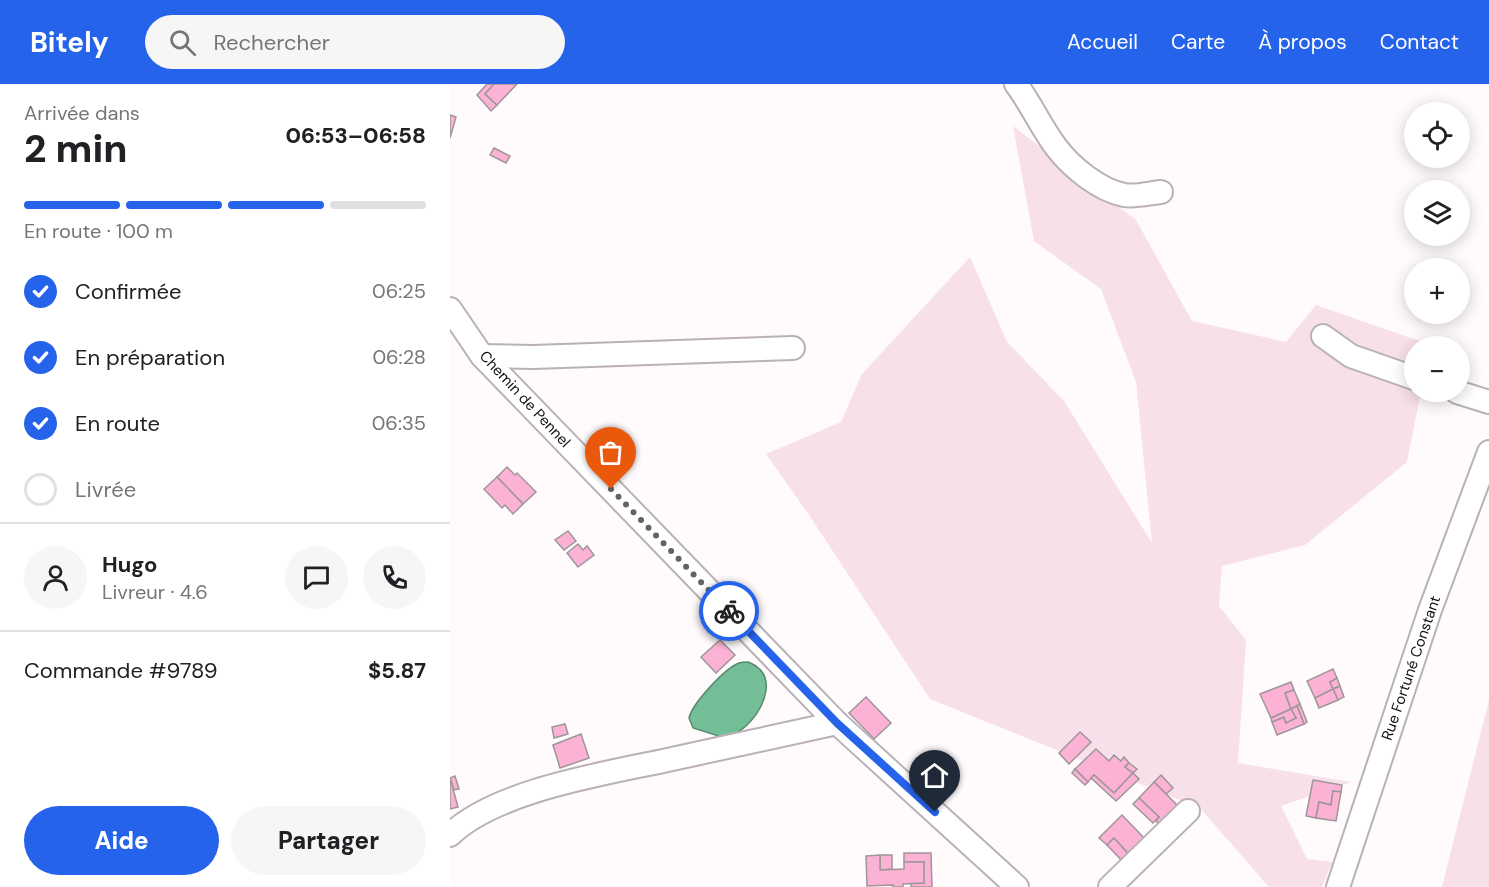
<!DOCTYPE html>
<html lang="fr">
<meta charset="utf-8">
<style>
body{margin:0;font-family:"DM Sans",sans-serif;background:#f6f6f6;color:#202124;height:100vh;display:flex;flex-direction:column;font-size:22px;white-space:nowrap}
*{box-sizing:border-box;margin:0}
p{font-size:20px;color:#757577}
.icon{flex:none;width:33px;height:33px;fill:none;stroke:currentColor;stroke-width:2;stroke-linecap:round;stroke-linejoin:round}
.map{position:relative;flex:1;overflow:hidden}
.details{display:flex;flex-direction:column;background:#fff;width:450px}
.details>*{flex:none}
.buttons{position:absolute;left:954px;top:18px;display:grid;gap:12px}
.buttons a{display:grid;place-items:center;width:66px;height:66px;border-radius:50%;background:#fff;box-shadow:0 3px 15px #0003;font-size:30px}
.pin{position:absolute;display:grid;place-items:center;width:51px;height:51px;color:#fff;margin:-62px -26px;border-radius:50% 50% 50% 0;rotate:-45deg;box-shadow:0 0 6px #0007}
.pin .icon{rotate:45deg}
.courier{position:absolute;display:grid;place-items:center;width:60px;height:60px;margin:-30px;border:4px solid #2563eb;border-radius:50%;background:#fff;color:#222;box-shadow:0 2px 8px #0007}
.overview em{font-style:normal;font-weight:800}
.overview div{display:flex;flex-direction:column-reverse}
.overview{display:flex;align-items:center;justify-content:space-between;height:102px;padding:0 24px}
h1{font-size:39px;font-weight:800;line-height:45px}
.bar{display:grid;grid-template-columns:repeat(4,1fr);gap:9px 6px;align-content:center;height:72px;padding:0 24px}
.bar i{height:8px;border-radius:4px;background:#e0e0e0}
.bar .current{background:#2563eb}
.bar p{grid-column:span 4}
.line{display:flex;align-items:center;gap:15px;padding:0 24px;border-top:2px solid #e0e0e0}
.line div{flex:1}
.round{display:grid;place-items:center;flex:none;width:63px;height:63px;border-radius:32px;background:#f6f6f6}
ol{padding:0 24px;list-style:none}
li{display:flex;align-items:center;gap:18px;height:66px}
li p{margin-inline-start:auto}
li .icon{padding:6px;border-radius:50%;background:#2563eb;color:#fff;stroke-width:4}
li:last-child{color:#757577}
li i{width:33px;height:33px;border:3px solid #e0e0e0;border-radius:50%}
.action{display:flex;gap:12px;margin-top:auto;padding:12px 24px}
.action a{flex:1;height:69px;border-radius:36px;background:#2563eb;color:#fff;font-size:24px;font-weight:800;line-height:69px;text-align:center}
.action a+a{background:#f6f6f6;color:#202124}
header{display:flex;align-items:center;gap:36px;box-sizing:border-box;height:84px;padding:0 30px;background:#2563eb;color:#fff}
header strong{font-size:28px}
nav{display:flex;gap:33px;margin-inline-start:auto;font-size:21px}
.search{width:420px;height:54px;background:#f6f6f6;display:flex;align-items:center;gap:15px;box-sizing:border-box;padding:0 21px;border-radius:33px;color:#757577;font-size:22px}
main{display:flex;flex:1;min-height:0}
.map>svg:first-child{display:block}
.green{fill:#f8e0eb}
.water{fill:#73be96;stroke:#568a6e;stroke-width:1.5}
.building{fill:#fcb2d5;stroke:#9e9699;stroke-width:1.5}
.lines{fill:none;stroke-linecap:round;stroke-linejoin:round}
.street-casing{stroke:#b9b1b5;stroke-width:26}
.street{stroke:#fff;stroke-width:22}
.done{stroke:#666264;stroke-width:6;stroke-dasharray:0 10.8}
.route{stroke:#2563eb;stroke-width:8}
.labels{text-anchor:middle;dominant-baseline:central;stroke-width:5;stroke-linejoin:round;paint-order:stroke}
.street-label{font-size:15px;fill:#131012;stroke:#fff}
</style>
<header>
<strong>Bitely</strong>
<div class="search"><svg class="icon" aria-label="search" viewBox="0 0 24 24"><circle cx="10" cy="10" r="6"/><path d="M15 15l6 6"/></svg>Rechercher</div>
<nav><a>Accueil</a><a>Carte</a><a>À propos</a><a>Contact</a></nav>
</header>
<main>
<section class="details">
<div class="overview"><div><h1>2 min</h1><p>Arrivée dans</p></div><em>06:53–06:58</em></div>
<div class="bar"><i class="current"></i><i class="current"></i><i class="current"></i><i></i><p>En route · 100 m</p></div>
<ol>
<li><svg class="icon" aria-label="check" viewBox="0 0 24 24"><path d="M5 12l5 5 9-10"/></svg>Confirmée<p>06:25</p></li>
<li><svg class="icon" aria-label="check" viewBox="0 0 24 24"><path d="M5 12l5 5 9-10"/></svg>En préparation<p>06:28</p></li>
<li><svg class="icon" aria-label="check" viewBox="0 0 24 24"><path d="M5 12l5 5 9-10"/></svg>En route<p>06:35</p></li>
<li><i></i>Livrée</li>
</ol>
<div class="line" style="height:108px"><a class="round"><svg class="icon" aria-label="person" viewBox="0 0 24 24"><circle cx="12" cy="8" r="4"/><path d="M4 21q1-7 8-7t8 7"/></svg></a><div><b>Hugo</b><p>Livreur · 4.6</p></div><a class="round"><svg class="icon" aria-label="chat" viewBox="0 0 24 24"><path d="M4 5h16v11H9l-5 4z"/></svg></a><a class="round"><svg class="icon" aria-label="phone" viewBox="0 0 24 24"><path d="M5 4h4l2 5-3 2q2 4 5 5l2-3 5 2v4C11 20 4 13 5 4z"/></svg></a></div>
<div class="line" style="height:78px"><div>Commande #9789</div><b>$5.87</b></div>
<div class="action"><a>Aide</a><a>Partager</a></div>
</section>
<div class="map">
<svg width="1039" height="803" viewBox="0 0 1039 803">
<rect width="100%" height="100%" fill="#fffafc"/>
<g class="green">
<polygon points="563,42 686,136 742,237 836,258 866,221 981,261 964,262 964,308 971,308 957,378 855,461 772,482 769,522 796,556 788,679 901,698 831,722 857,775 882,778 872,803 819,803 750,724 480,615 359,431 316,370 391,338 412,290 520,173 557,258 614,317 702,459 686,298 651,205 584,157"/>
<polygon points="1039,616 1039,803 992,803"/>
</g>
<path class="water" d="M298 578C329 590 315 623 297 641 292 646 284 650 278 655L243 644 239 634C242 620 275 584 289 579 292 578 295 578 298 578Z"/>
<g class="building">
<polygon points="37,0 44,0 35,10 47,21 41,27 27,11"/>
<polygon points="44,0 67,0 47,21 35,10"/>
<polygon points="0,31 6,33 0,54"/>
<polygon points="44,64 60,72 56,79 40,71"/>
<polygon points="57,383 65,391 67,389 86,408 73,420 47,393"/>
<polygon points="47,393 73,420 63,430 55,421 52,424 34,405"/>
<polygon points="118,447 126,457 114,466 105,456"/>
<polygon points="128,460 133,466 137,462 144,471 128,483 117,469"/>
<polygon points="270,556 285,571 266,589 251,573"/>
<polygon points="883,585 887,594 880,598 883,605 865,614 857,597"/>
<polygon points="887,594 890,602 883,605 880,598"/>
<polygon points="841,598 844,606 835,609 841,625 821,634 810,610"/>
<polygon points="890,602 894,613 888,616 883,605"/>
<polygon points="883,605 888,616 869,624 865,614"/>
<polygon points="844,606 850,620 841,625 835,609"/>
<polygon points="416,613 441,639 424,655 399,629"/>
<polygon points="850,620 857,638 854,640 847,622"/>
<polygon points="847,622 854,640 827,651 822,638 834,633 836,639 846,634 841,625"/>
<polygon points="841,625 846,634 836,639 834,633 822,638 821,634"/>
<polygon points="115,640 118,650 104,654 102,643"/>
<polygon points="630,648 641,658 619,680 609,669"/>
<polygon points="131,650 139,674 110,684 103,661"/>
<polygon points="646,665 659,677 664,671 671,677 674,673 679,679 675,683 683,689 664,709 644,691 638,698 625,685"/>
<polygon points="679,679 687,685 683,689 675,683"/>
<polygon points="625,685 638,698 635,701 622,689"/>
<polygon points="683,689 689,695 666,717 641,694 644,691 664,709"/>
<polygon points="711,691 723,704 716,710 704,698"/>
<polygon points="5,692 9,705 4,706 0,694"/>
<polygon points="0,694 8,723 0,725"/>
<polygon points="863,696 892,701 891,708 883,707 881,721 869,718 866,734 856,732"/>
<polygon points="704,698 731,725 712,743 706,737 709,733 689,714"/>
<polygon points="883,707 891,708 886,737 866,734 869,718 881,721"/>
<polygon points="689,714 709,733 703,739 683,720"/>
<polygon points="672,731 698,758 683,775 664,754 657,761 649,754"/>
<polygon points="664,754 683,775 676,781 657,761"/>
<polygon points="454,769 481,769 482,803 461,803 461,799 474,799 474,778 454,778"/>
<polygon points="430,771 442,771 442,785 430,786"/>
<polygon points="430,771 430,786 454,785 454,778 474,778 474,799 453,800 453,803 443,803 443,801 417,802 416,772"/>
</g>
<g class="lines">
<g class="street-casing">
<g id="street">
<path d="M566 0C581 20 591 43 606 63 621 83 649 106 674 111 685 113 700 109 711 108"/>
<polyline points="0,225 32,272 387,639 567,803"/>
<polyline points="873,252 901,272 964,294"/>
<polyline points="32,272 83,273 343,264"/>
<polyline points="1007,308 1039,318"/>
<path d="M0 751C45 707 152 690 213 677 271 664 329 652 387 639"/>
<polyline points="660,803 738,727"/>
<polyline points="888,803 980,526 1039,368"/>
</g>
</g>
<use href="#street" class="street"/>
</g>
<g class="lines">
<polyline class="done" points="161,405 279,527"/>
<polyline class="route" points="279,527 387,639 485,728"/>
</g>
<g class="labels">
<g class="street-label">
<text transform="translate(75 315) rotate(47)">Chemin de Pennel</text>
<text transform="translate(961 584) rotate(-71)">Rue Fortuné Constant</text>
</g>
</g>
</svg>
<div class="buttons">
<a><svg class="icon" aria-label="locate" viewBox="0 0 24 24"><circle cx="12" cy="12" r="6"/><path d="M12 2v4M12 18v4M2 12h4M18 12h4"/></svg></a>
<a><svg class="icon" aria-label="layers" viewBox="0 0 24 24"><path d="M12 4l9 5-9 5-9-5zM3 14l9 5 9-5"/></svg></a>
<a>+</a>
<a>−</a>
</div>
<div class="pin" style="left:161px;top:405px;background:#ea580c"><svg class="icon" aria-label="bag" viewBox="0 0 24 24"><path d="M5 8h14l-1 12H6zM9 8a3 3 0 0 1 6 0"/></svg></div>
<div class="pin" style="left:485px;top:728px;background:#1f2937"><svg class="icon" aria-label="home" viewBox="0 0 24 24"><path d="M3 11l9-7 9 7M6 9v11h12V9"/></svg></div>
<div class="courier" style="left:279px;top:527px"><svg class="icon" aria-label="bike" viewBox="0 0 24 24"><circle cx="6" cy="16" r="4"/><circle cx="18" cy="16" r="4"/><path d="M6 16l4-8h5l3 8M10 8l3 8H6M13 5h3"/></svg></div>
</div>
</main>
